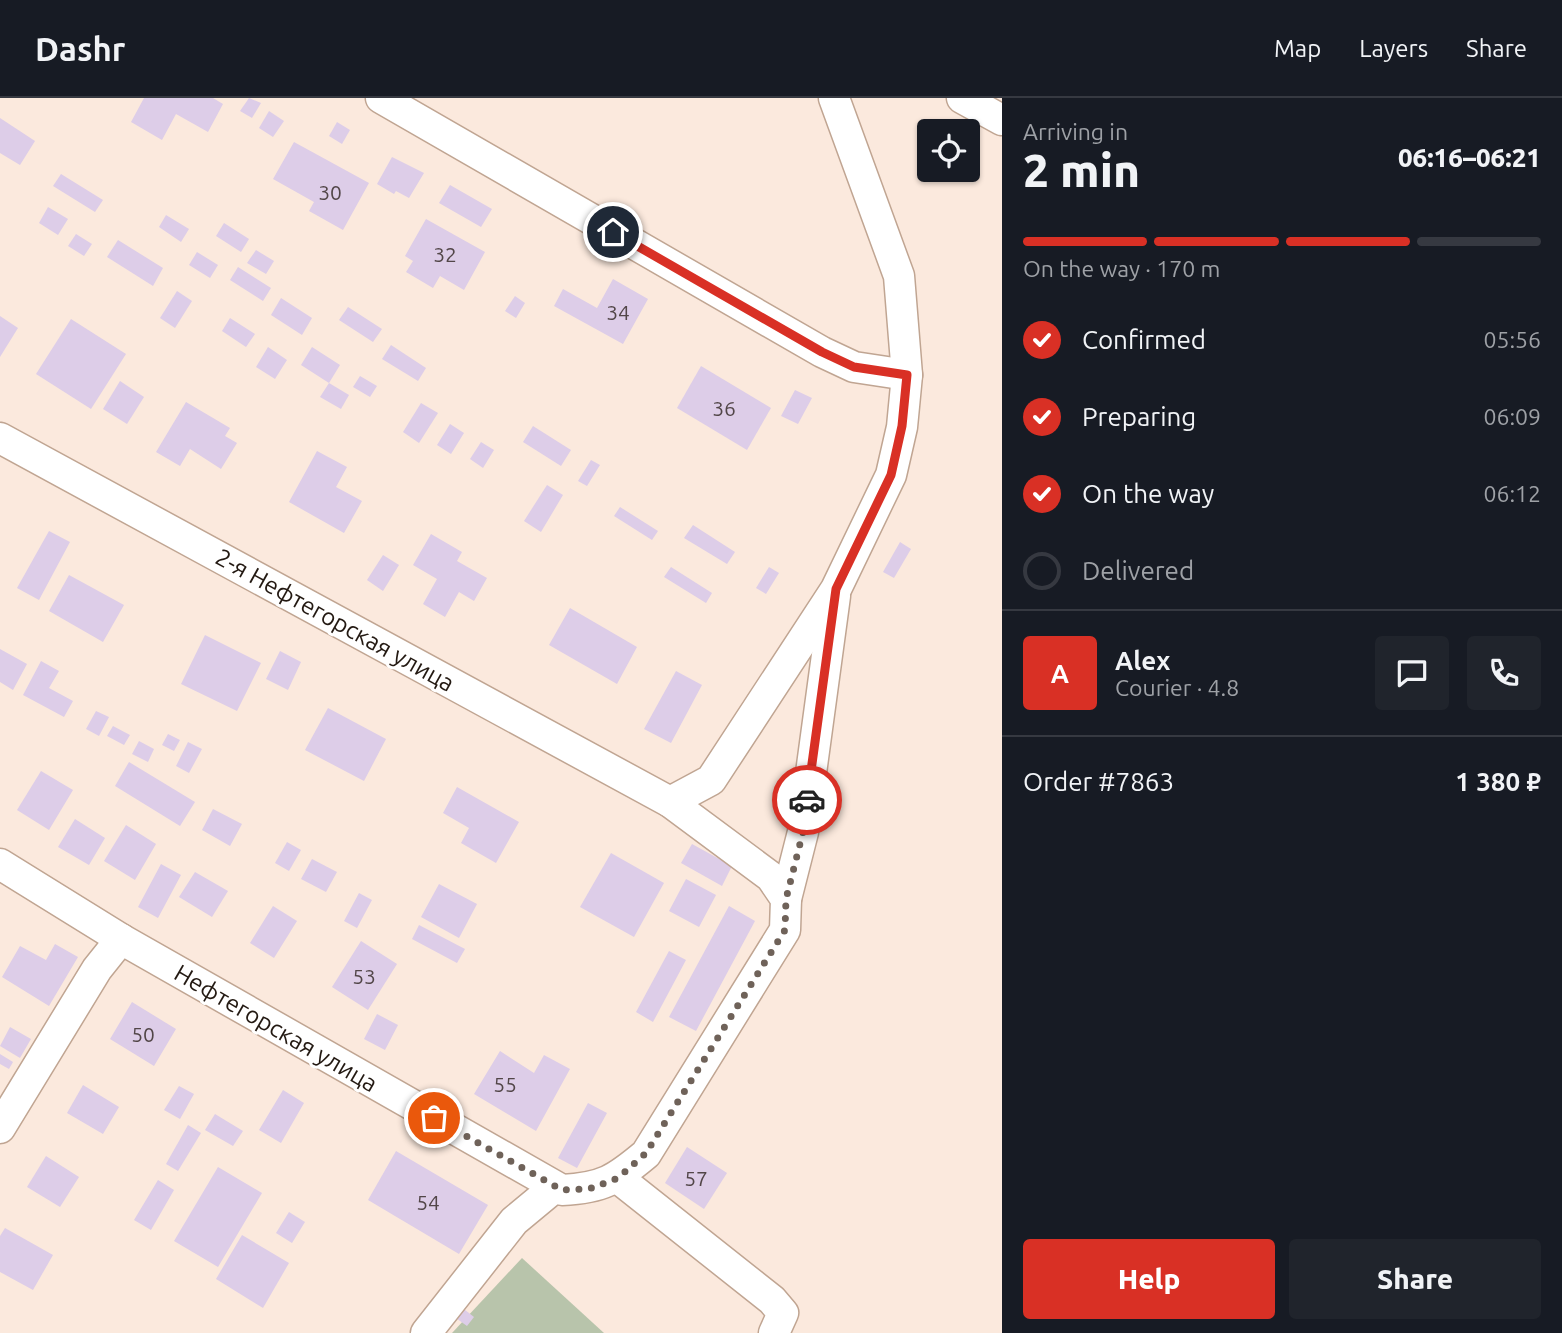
<!DOCTYPE html>
<meta charset="utf-8">
<style>
body{margin:0;font-family:Ubuntu,sans-serif;background:#20242c;color:#f1f3f6;height:100vh;display:flex;flex-direction:column;font-size:26px;white-space:nowrap}
*{box-sizing:border-box;margin:0}
p{font-size:23px;color:#9ea1a6}
.icon{flex:none;width:38px;height:38px;fill:none;stroke:currentColor;stroke-width:2;stroke-linecap:round;stroke-linejoin:round}
.map{position:relative;flex:1;overflow:hidden}
.side{display:flex;flex-direction:column;background:#171b24;width:560px}
.side>*{flex:none}
.buttons{position:absolute;left:917px;top:21px;display:grid;gap:14px}
.buttons a{display:grid;place-items:center;width:63px;height:63px;border-radius:7px;background:#171b24;box-shadow:0 2px 5px #0004;font-size:35px}
.pin{position:absolute;display:grid;place-items:center;width:60px;height:60px;color:#fff;margin:-30px;border:4px solid #fff;border-radius:50%;box-shadow:0 2px 7px #0007}
.courier{position:absolute;display:grid;place-items:center;width:70px;height:70px;margin:-35px;border:5px solid #d93025;border-radius:50%;background:#fff;color:#222;box-shadow:0 2px 9px #0007}
.head em{font-style:normal;font-weight:800}
.head div{display:flex;flex-direction:column-reverse}
.head{display:flex;align-items:center;justify-content:space-between;height:119px;padding:0 21px}
h1{font-size:46px;font-weight:800;line-height:52px}
.bar{display:grid;grid-template-columns:repeat(4,1fr);gap:10px 7px;align-content:center;height:84px;padding:0 21px}
.bar i{height:9px;border-radius:5px;background:#363941}
.bar .active{background:#d93025}
.bar p{grid-column:span 4}
.line{display:flex;align-items:center;gap:18px;padding:0 21px;border-top:2px solid #363941}
.line div{flex:1}
.round{display:grid;place-items:center;flex:none;width:74px;height:74px;border-radius:7px;background:#20242c}
ol{padding:0 21px;list-style:none}
li{display:flex;align-items:center;gap:21px;height:77px}
li p{margin-inline-start:auto}
li .icon{padding:7px;border-radius:50%;background:#d93025;color:#fff;stroke-width:4}
li:last-child{color:#9ea1a6}
li i{width:38px;height:38px;border:4px solid #363941;border-radius:50%}
.action{display:flex;gap:14px;margin-top:auto;padding:14px 21px}
.action a{flex:1;height:80px;border-radius:7px;background:#d93025;color:#fff;font-size:28px;font-weight:800;line-height:80px;text-align:center}
.action a+a{background:#20242c;color:#f1f3f6}
header{display:flex;align-items:center;gap:42px;box-sizing:border-box;height:98px;padding:0 35px;background:#171b24;border-bottom:2px solid #363941}
header strong{font-size:33px}
nav{display:flex;gap:38px;margin-inline-start:auto;font-size:24px}
main{display:flex;flex:1;min-height:0}
.map>svg:first-child{display:block}
.green{fill:#b8c4ab}
.building{fill:#ddcde8}
.lines{fill:none;stroke-linecap:round;stroke-linejoin:round}
.minor-casing{stroke:#c0a592;stroke-width:33}
.minor{stroke:#fff;stroke-width:30}
.done{stroke:#6f6259;stroke-width:7;stroke-dasharray:0 12.6}
.route{stroke:#d93025;stroke-width:9}
.labels{text-anchor:middle;dominant-baseline:central;stroke-width:6;stroke-linejoin:round;paint-order:stroke}
.number-label{font-size:21px;fill:#524648}
.street-label{font-size:24px;fill:#231912;stroke:#fff}
</style>
<header>
<strong>Dashr</strong>
<nav><a>Map</a><a>Layers</a><a>Share</a></nav>
</header>
<main>
<div class="map">
<svg width="1002" height="1235" viewBox="0 0 1002 1235">
<rect width="100%" height="100%" fill="#fbe9dd"/>
<polygon class="green" points="522,1160 604,1235 452,1235"/>
<g class="building">
<polygon points="144,0 213,0 223,6 208,34 176,16 162,42 131,24"/>
<polygon points="249,0 261,5 252,20 240,13"/>
<polygon points="269,13 284,23 273,39 259,30"/>
<polygon points="0,20 35,43 20,67 0,55"/>
<polygon points="337,24 350,32 342,46 329,38"/>
<polygon points="294,44 369,85 343,132 309,113 314,104 273,81"/>
<polygon points="392,59 424,75 409,100 396,93 394,96 377,86"/>
<polygon points="61,76 103,102 95,114 53,88"/>
<polygon points="450,87 492,111 481,129 439,105"/>
<polygon points="48,109 68,121 58,137 39,125"/>
<polygon points="166,117 189,131 181,144 159,129"/>
<polygon points="426,121 485,154 464,192 440,178 433,190 406,174 413,163 405,158"/>
<polygon points="224,125 249,141 241,154 216,138"/>
<polygon points="76,136 92,146 84,158 68,148"/>
<polygon points="118,142 163,170 153,188 107,159"/>
<polygon points="256,152 274,163 266,176 247,165"/>
<polygon points="197,154 218,167 210,180 189,167"/>
<polygon points="238,169 271,190 263,203 230,182"/>
<polygon points="613,181 648,201 623,246 554,208 563,191 597,210"/>
<polygon points="177,193 192,203 175,230 160,220"/>
<polygon points="515,198 525,205 516,220 505,213"/>
<polygon points="281,200 312,220 302,237 271,217"/>
<polygon points="348,209 382,231 373,244 339,222"/>
<polygon points="0,218 18,230 0,259"/>
<polygon points="230,220 255,236 246,249 222,233"/>
<polygon points="71,221 126,256 91,311 36,276"/>
<polygon points="391,247 426,270 418,283 382,261"/>
<polygon points="268,249 287,262 275,281 256,269"/>
<polygon points="312,249 340,267 329,285 301,267"/>
<polygon points="701,268 771,310 747,352 677,310"/>
<polygon points="360,278 377,288 370,299 353,289"/>
<polygon points="120,283 144,299 127,326 103,311"/>
<polygon points="329,285 349,297 341,311 320,299"/>
<polygon points="795,292 812,300 798,326 781,318"/>
<polygon points="186,304 230,330 225,338 237,345 221,371 190,351 180,368 156,354"/>
<polygon points="421,305 438,315 419,345 403,334"/>
<polygon points="450,326 464,335 451,356 437,347"/>
<polygon points="533,328 571,352 561,368 523,344"/>
<polygon points="481,344 494,352 483,370 470,361"/>
<polygon points="317,353 347,369 336,389 362,403 344,435 289,404"/>
<polygon points="591,362 600,367 587,388 578,383"/>
<polygon points="547,387 563,397 541,434 524,423"/>
<polygon points="620,409 658,433 652,442 614,418"/>
<polygon points="693,427 735,454 727,466 684,440"/>
<polygon points="49,433 70,444 39,502 17,490"/>
<polygon points="431,436 462,454 457,463 487,480 474,503 459,494 445,519 423,506 437,481 413,467"/>
<polygon points="900,444 911,451 894,480 883,474"/>
<polygon points="383,457 399,467 383,493 367,482"/>
<polygon points="671,469 712,495 706,505 664,479"/>
<polygon points="769,469 779,475 766,496 756,490"/>
<polygon points="69,477 124,507 103,544 49,513"/>
<polygon points="570,510 637,549 617,586 549,547"/>
<polygon points="205,537 261,565 237,613 181,586"/>
<polygon points="0,551 27,566 13,592 0,584"/>
<polygon points="280,553 301,564 288,592 266,581"/>
<polygon points="41,563 59,573 49,590 73,603 64,619 23,597"/>
<polygon points="676,573 702,587 671,645 644,631"/>
<polygon points="328,610 386,641 364,683 305,652"/>
<polygon points="96,613 109,619 99,638 86,631"/>
<polygon points="113,628 130,637 124,647 107,638"/>
<polygon points="168,636 180,642 174,653 162,647"/>
<polygon points="139,643 154,651 148,664 132,656"/>
<polygon points="188,644 202,651 189,675 176,668"/>
<polygon points="129,664 195,704 180,728 115,688"/>
<polygon points="41,673 73,692 49,732 17,712"/>
<polygon points="457,689 519,724 496,765 461,745 469,730 443,715"/>
<polygon points="213,711 242,726 230,748 202,732"/>
<polygon points="75,721 105,740 89,767 58,749"/>
<polygon points="126,727 156,746 135,782 104,763"/>
<polygon points="287,744 301,752 289,773 275,765"/>
<polygon points="692,746 732,768 722,788 681,765"/>
<polygon points="611,755 664,785 634,839 580,809"/>
<polygon points="312,761 337,774 326,794 301,781"/>
<polygon points="161,766 181,777 158,820 138,809"/>
<polygon points="195,774 228,793 212,819 179,799"/>
<polygon points="686,781 716,797 699,829 669,813"/>
<polygon points="439,786 477,806 459,840 421,819"/>
<polygon points="359,795 372,802 357,830 344,823"/>
<polygon points="273,808 297,823 274,860 250,845"/>
<polygon points="729,808 755,823 696,933 669,919"/>
<polygon points="419,827 465,851 457,865 412,841"/>
<polygon points="361,843 397,866 368,912 332,889"/>
<polygon points="55,846 78,859 49,908 2,879 20,848 46,862"/>
<polygon points="669,853 686,862 653,924 636,914"/>
<polygon points="132,904 176,931 154,968 110,941"/>
<polygon points="377,916 398,927 385,952 364,941"/>
<polygon points="10,929 31,941 20,960 0,948"/>
<polygon points="500,953 534,975 544,957 570,971 536,1033 474,996"/>
<polygon points="0,956 13,964 9,971 0,966"/>
<polygon points="83,987 119,1009 103,1036 67,1015"/>
<polygon points="179,988 194,996 180,1021 164,1012"/>
<polygon points="283,992 304,1005 281,1045 259,1032"/>
<polygon points="588,1005 607,1015 577,1070 558,1060"/>
<polygon points="215,1016 243,1033 233,1048 205,1032"/>
<polygon points="188,1027 201,1035 178,1073 166,1066"/>
<polygon points="687,1049 727,1075 704,1111 665,1085"/>
<polygon points="396,1053 488,1107 459,1156 368,1102"/>
<polygon points="46,1058 79,1079 60,1109 27,1089"/>
<polygon points="218,1069 262,1095 218,1169 174,1143"/>
<polygon points="158,1082 174,1092 151,1132 134,1122"/>
<polygon points="289,1114 305,1124 292,1145 276,1135"/>
<polygon points="5,1130 53,1157 33,1192 0,1174 0,1138"/>
<polygon points="242,1137 289,1165 263,1210 216,1181"/>
<polygon points="460,1208 474,1219 467,1228 453,1218"/>
</g>
<g class="lines">
<g class="minor-casing">
<g id="minor">
<polyline points="381,0 822,254 854,269 907,277"/>
<polyline points="962,0 1002,22"/>
<path d="M0 340 670 704 771 779 786 801 785 832 646 1056C615 1082 603 1090 562 1092L121 841 0 766"/>
<polyline points="670,704 711,682 836,491 891,377 902,329 907,277 899,178 834,0"/>
<polyline points="786,801 803,734 835,498"/>
<polyline points="0,1030 97,871 121,841"/>
<polyline points="618,1080 772,1202 783,1215 774,1235"/>
<polyline points="426,1235 514,1123 555,1089"/>
</g>
</g>
<use href="#minor" class="minor"/>
</g>
<g class="lines">
<polyline class="done" points="434,1020 562,1092 589,1091 618,1080 646,1055 785,832 786,801 803,734 807,702"/>
<polyline class="route" points="613,134 822,254 854,269 907,277 902,328 891,377 836,491 807,702"/>
</g>
<g class="labels">
<g class="number-label">
<text x="330" y="94">30</text>
<text x="445" y="156">32</text>
<text x="618" y="214">34</text>
<text x="724" y="310">36</text>
<text x="364" y="878">53</text>
<text x="143" y="936">50</text>
<text x="505" y="986">55</text>
<text x="696" y="1080">57</text>
<text x="428" y="1104">54</text>
</g>
<g class="street-label">
<text transform="translate(335 522) rotate(29)">2-я Нефтегорская улица</text>
<text transform="translate(276 930) rotate(30)">Нефтегорская улица</text>
</g>
</g>
</svg>
<div class="buttons">
<a><svg class="icon" aria-label="locate" viewBox="0 0 24 24"><circle cx="12" cy="12" r="6"/><path d="M12 2v4M12 18v4M2 12h4M18 12h4"/></svg></a>
</div>
<div class="pin" style="left:434px;top:1020px;background:#ea580c"><svg class="icon" aria-label="bag" viewBox="0 0 24 24"><path d="M5 8h14l-1 12H6zM9 8a3 3 0 0 1 6 0"/></svg></div>
<div class="pin" style="left:613px;top:134px;background:#1f2937"><svg class="icon" aria-label="home" viewBox="0 0 24 24"><path d="M3 11l9-7 9 7M6 9v11h12V9"/></svg></div>
<div class="courier" style="left:807px;top:702px"><svg class="icon" aria-label="car" viewBox="0 0 24 24"><path d="M5 17H2v-5l4-1 3-4h7l3 4 3 1v5h-3M9 17h6M6 11h13"/><circle cx="7" cy="17" r="2"/><circle cx="17" cy="17" r="2"/></svg></div>
</div>
<section class="side">
<div class="head"><div><h1>2 min</h1><p>Arriving in</p></div><em>06:16–06:21</em></div>
<div class="bar"><i class="active"></i><i class="active"></i><i class="active"></i><i></i><p>On the way · 170 m</p></div>
<ol>
<li><svg class="icon" aria-label="check" viewBox="0 0 24 24"><path d="M5 12l5 5 9-10"/></svg>Confirmed<p>05:56</p></li>
<li><svg class="icon" aria-label="check" viewBox="0 0 24 24"><path d="M5 12l5 5 9-10"/></svg>Preparing<p>06:09</p></li>
<li><svg class="icon" aria-label="check" viewBox="0 0 24 24"><path d="M5 12l5 5 9-10"/></svg>On the way<p>06:12</p></li>
<li><i></i>Delivered</li>
</ol>
<div class="line" style="height:126px"><b class="round" style="background:#d93025;color:#fff">A</b><div><b>Alex</b><p>Courier · 4.8</p></div><a class="round"><svg class="icon" aria-label="chat" viewBox="0 0 24 24"><path d="M4 5h16v11H9l-5 4z"/></svg></a><a class="round"><svg class="icon" aria-label="phone" viewBox="0 0 24 24"><path d="M5 4h4l2 5-3 2q2 4 5 5l2-3 5 2v4C11 20 4 13 5 4z"/></svg></a></div>
<div class="line" style="height:91px"><div>Order #7863</div><b>1 380 ₽</b></div>
<div class="action"><a>Help</a><a>Share</a></div>
</section>
</main>
